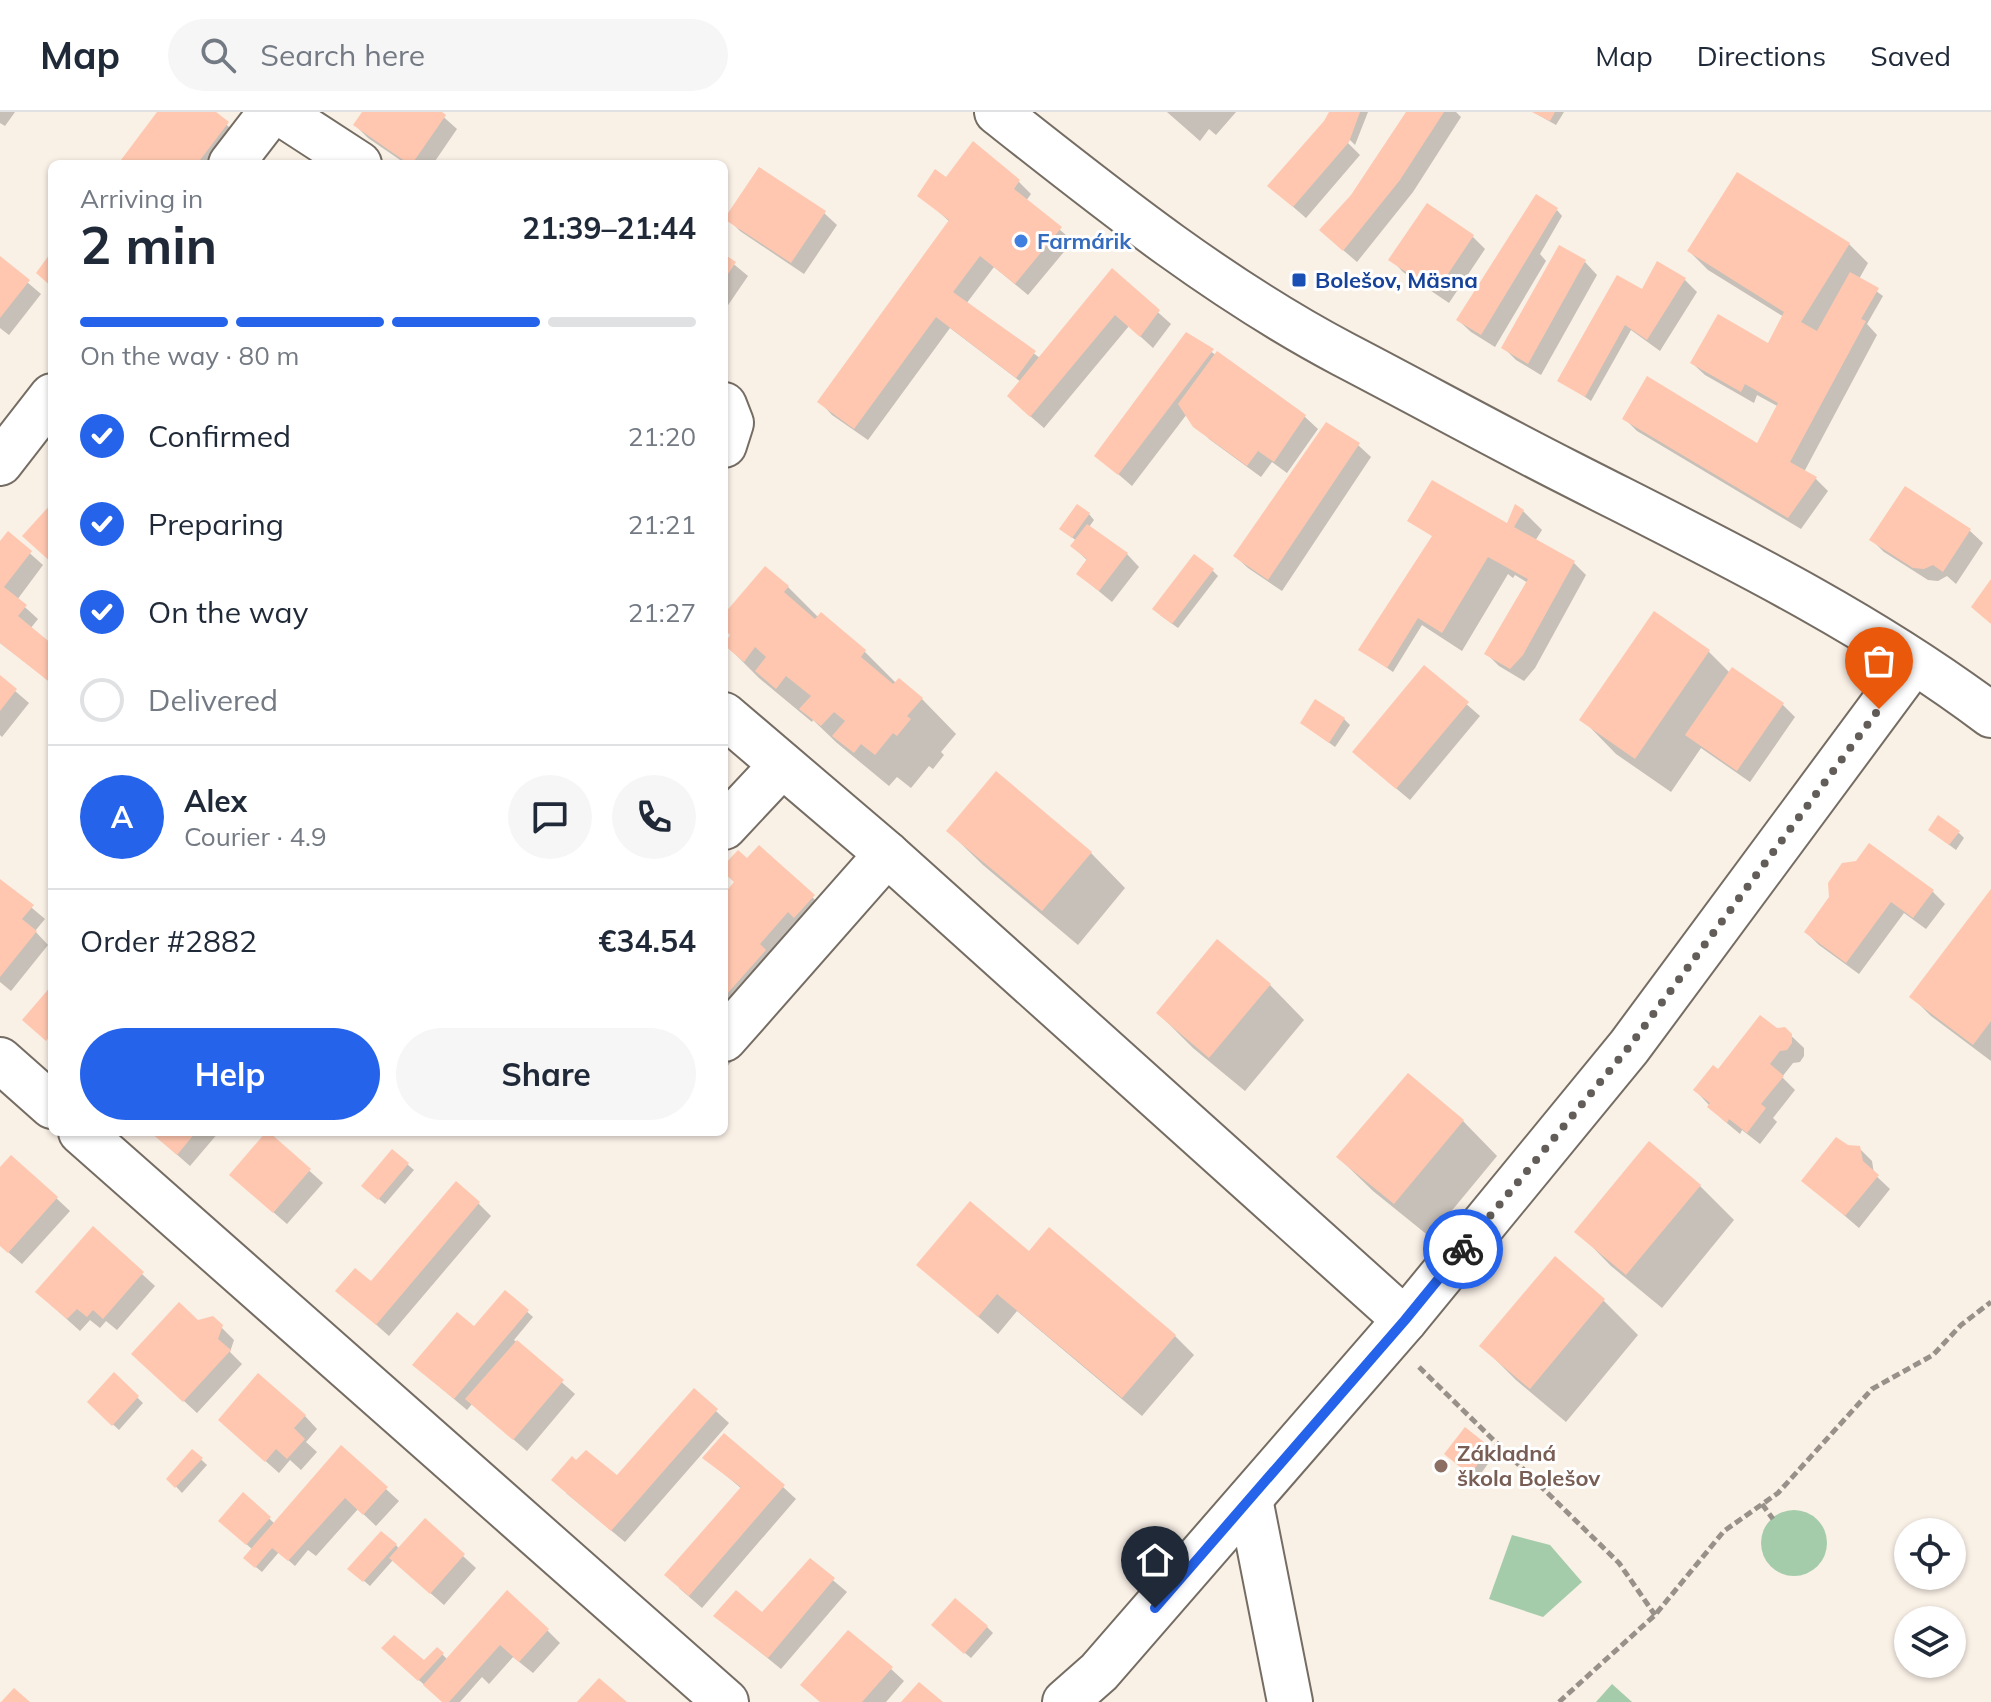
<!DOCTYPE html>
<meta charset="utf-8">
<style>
body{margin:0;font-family:Mulish,sans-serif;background:#f6f6f7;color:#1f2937;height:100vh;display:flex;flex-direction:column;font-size:30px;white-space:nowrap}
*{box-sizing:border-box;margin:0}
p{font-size:26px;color:#747a83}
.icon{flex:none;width:44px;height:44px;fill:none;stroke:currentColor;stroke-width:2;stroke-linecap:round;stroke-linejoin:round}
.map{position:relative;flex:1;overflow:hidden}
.side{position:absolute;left:48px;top:48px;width:680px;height:976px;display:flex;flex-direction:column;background:#fff;border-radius:12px;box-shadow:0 2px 6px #0004}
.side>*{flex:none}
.controls{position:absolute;left:1894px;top:1406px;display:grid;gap:16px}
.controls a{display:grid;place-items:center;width:72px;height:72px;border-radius:50%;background:#fff;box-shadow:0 2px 6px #0004;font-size:40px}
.pin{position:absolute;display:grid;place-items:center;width:68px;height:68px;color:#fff;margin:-82px -34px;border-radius:50% 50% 50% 0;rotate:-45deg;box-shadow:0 0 8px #0007}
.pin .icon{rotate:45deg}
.courier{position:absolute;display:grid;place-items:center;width:80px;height:80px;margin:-40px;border:6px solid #2563eb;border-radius:50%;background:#fff;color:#222;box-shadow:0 2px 10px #0007}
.overview em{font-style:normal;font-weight:700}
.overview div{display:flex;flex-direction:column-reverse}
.overview{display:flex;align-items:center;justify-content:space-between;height:136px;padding:0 32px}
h1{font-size:52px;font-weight:700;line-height:60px}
.bar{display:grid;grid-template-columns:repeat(4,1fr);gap:12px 8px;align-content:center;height:96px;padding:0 32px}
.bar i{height:10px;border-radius:6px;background:#e0e1e3}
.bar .current{background:#2563eb}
.bar p{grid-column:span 4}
.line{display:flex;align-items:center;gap:20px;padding:0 32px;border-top:2px solid #e0e1e3}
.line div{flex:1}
.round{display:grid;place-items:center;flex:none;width:84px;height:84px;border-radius:42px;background:#f6f6f7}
ol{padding:0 32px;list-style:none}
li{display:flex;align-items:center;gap:24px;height:88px}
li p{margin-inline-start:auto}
li .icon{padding:8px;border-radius:50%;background:#2563eb;color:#fff;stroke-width:4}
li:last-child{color:#747a83}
li i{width:44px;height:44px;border:4px solid #e0e1e3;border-radius:50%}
.button{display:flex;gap:16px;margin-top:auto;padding:16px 32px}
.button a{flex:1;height:92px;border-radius:48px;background:#2563eb;color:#fff;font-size:32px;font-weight:700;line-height:92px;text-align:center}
.button a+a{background:#f6f6f7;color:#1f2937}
header{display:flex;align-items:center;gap:48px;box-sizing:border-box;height:112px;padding:0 40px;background:#fff;border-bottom:2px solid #e0e1e3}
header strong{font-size:38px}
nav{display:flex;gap:44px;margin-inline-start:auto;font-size:28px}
.search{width:560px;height:72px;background:#f6f6f7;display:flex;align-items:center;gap:20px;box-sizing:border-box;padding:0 28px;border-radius:44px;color:#747a83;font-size:30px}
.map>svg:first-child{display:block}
.green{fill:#a5ccaa}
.shadow{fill:#0003}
.building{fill:#ffc7b0}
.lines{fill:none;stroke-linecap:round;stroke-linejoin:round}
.minor-casing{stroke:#756d63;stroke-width:48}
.major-casing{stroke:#756d63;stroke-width:48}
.path{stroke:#98918a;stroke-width:5;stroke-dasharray:8 4;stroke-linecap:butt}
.minor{stroke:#fff;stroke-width:44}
.major{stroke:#fff;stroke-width:44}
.done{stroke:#625d58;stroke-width:8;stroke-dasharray:0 14.4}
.route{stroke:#2563eb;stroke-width:10}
.shop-dot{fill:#3f7fe0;stroke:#fff;stroke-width:3}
.transit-dot{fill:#1a4fb4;stroke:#fff;stroke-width:3}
.education-dot{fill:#8d6e63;stroke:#fff;stroke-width:3}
.labels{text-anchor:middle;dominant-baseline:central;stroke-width:6;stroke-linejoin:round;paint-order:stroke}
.shop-label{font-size:22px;font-weight:bold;fill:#366cbe;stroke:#fff;text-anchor:start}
.transit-label{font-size:22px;font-weight:bold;fill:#164399;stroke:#fff;text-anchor:start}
.education-label{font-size:22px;font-weight:bold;fill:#785e54;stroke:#fff;text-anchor:start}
</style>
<header>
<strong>Map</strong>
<div class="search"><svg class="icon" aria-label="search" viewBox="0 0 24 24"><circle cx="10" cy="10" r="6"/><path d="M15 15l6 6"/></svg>Search here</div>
<nav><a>Map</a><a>Directions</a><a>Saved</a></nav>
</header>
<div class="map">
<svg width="1991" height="1590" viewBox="0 0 1991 1590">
<rect width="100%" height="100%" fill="#f9f0e6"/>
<g class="green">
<circle cx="1794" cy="1431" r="33"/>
<polygon points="1512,1423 1550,1433 1582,1470 1543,1505 1489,1487"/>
<polygon points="1612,1572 1632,1590 1596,1590"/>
</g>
<g class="shadow">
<polygon points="0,0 15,0 5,14 0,11"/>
<polygon points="160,0 212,0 246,30 230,52 120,52"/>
<polygon points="364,0 438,0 457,17 433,52 406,52 368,26 355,13"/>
<polygon points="1167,0 1236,0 1216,23 1209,17 1200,29"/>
<polygon points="1331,0 1368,0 1355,33 1347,25 1347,30 1360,43 1306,106 1283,86"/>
<polygon points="1408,0 1456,0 1461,5 1413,80 1357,150 1335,131 1352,84"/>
<polygon points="1533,0 1564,0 1556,13"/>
<polygon points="947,67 1019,70 1031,82 1026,89 1073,129 1028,183 994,155 966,192 1040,246 1112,159 1171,212 1153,236 1129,214 1044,316 1022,297 1021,270 950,216 868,328 832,303 820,290 950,110 920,83"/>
<polygon points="1557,98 1562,104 1540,142 1546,149 1495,235 1471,220 1458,208"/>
<polygon points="824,101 837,113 804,162 740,119 727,106"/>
<polygon points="1473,125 1485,137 1449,191 1403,160 1391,147"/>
<polygon points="1849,132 1868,151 1859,167 1883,184 1867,212 1877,223 1804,360 1816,367 1828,379 1801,417 1637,319 1625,307 1758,334 1779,295 1757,283 1754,291 1705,263 1692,251 1769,233 1784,205 1708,158 1689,139"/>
<polygon points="724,144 748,164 724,199"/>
<polygon points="0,147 41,182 9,223 0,216"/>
<polygon points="1585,150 1597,163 1541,263 1516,248 1504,236"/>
<polygon points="1685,168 1697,180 1660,239 1631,218 1591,289 1560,268 1641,179"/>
<polygon points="1187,223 1305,305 1318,317 1287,361 1272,350 1261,365 1209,327 1187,302 1132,374 1097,344"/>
<polygon points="1358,333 1371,345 1282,479 1248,456 1235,444"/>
<polygon points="1906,376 1970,419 1983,431 1956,472 1947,464 1938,469 1928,468 1884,440 1871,427"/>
<polygon points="1523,399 1542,418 1535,429 1574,451 1586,463 1535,556 1524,569 1499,554 1486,541 1528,471 1515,463 1513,466 1508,462 1462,539 1422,513 1393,560 1361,538 1434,425 1410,409 1508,414"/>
<polygon points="1089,402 1094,408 1089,415 1127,442 1139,455 1112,490 1078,462 1088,449 1072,434 1077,429 1067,422"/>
<polygon points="8,422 43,453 17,488 38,507 30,517 52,534 52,571 0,531 0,433"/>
<polygon points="1212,458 1218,464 1178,516 1160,503"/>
<polygon points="788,475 819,506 821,503 865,540 896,571 922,587 956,622 941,640 944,643 933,657 929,654 911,676 897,665 889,674 837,631 813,608 812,610 759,566 725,532 732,524 724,516 724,506"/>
<polygon points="1708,539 1730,561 1782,592 1795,605 1750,670 1701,636 1671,680 1616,642 1582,607"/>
<polygon points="1425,556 1480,604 1410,688 1367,652"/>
<polygon points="0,566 29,591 2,625 0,623"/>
<polygon points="1344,607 1350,613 1335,635 1302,611"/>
<polygon points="948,719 1091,741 1125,776 1078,833 983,753"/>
<polygon points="1959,721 1964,726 1956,738 1936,723"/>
<polygon points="760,736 848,819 725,943 732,949 724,958 724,784 736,771 724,759 724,756 748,749"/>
<polygon points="0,769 45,807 35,819 48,833 11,879 0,870"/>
<polygon points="1933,780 1945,792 1926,817 1904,801 1859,862 1819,833 1806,820 1831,785"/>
<polygon points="1991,781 1991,949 1931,904 1912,885"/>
<polygon points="1270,873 1304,908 1245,979 1193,936 1158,901"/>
<polygon points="1784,917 1804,936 1804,944 1800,950 1793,951 1782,965 1795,978 1773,1006 1777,1010 1760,1032 1742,1018 1740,1022 1722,1007 1695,978 1777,918"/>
<polygon points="1463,1009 1497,1044 1430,1125 1373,1079 1338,1045"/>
<polygon points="151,1020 219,1020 190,1054"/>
<polygon points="267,1021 323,1071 287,1112 244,1075"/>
<polygon points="1847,1035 1859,1036 1872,1049 1874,1062 1890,1077 1859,1116 1804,1069"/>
<polygon points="392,1039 414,1058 385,1092 369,1079"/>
<polygon points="12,1045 70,1099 22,1152 0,1133 0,1058"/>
<polygon points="1700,1074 1734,1108 1662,1196 1611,1154 1577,1119"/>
<polygon points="478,1091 491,1104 389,1224 338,1179 372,1172"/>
<polygon points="93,1117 155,1174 117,1218 106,1209 100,1216 90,1208 80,1219 50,1192"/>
<polygon points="1555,1146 1604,1189 1638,1223 1566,1310 1516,1268 1481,1233"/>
<polygon points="919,1153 1175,1224 1194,1243 1142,1304 1017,1199 998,1222"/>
<polygon points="505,1180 533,1205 514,1228 575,1282 527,1339 472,1292 467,1298 428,1265 481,1222"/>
<polygon points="197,1210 221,1215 234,1228 230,1240 242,1252 197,1301 146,1254"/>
<polygon points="114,1263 143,1291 119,1318 89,1290"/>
<polygon points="694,1279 729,1311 625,1430 566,1381 618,1366"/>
<polygon points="305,1304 317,1317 306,1330 317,1340 301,1358 290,1348 279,1361 233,1320"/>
<polygon points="1465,1318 1495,1342 1477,1367 1453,1348"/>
<polygon points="341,1336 399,1389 376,1414 358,1397 316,1444 308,1438 295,1454 279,1440 262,1460 252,1452 253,1438 227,1415 244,1383 275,1412"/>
<polygon points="192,1339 207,1353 182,1381 169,1367"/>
<polygon points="705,1346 783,1375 796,1387 702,1496 679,1476 742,1377"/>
<polygon points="425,1409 476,1456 444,1493 393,1448 370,1474 356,1462 396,1433 400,1438"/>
<polygon points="810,1449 847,1480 781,1557 716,1504 762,1503"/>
<polygon points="987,1515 993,1521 971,1546 939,1519"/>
<polygon points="547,1518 560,1531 533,1561 513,1545 489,1572 482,1565 460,1590 444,1590 389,1542 424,1551 442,1542 448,1548"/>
<polygon points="891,1557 904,1569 886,1590 821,1590"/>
</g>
<g class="building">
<polygon points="157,0 216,0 229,10 197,52 118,52"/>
<polygon points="362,0 442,0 446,3 412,52 409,52 353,13"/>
<polygon points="1329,0 1360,0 1349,30 1293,95 1267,74 1324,9"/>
<polygon points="1406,0 1444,0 1400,68 1343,139 1319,118 1351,83"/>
<polygon points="1532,0 1555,0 1550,9"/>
<polygon points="973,29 1020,68 1014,77 1062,115 1015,172 980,144 953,180 1036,239 1016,266 936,205 854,317 817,290 949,108 917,84 935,57 946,65"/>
<polygon points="759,55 826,99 791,151 724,107"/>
<polygon points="1737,60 1850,131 1801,210 1817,219 1850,160 1879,176 1861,207 1866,209 1790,350 1817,365 1788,406 1622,307 1647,264 1757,331 1778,291 1745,272 1741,280 1690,251 1718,202 1768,231 1784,200 1687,139"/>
<polygon points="1536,82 1558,96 1481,223 1456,208"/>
<polygon points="1427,91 1474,123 1436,180 1388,148"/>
<polygon points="1559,133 1586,148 1528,252 1501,236"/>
<polygon points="52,139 52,175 36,161"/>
<polygon points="724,142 736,150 724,168"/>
<polygon points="0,144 30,168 0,206"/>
<polygon points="1657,149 1686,166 1647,228 1625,213 1585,285 1557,269 1617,163 1642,177"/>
<polygon points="1112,156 1160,198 1140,225 1115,203 1030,305 1007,284"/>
<polygon points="1186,220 1214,237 1118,363 1094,344"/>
<polygon points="1217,239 1306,303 1274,350 1258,339 1247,354 1193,315 1178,292"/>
<polygon points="1326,310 1360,331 1268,468 1233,444"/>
<polygon points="1432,368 1507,411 1515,392 1524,398 1514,415 1575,449 1523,543 1510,557 1484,542 1528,467 1488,445 1442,521 1418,506 1387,556 1358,538 1432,424 1407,409"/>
<polygon points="1905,374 1971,417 1943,460 1933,453 1924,457 1913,456 1869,428"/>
<polygon points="52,391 52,451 22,424"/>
<polygon points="1077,392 1090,401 1072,426 1059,417"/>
<polygon points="1087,412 1128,441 1099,479 1076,462 1087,447 1070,434"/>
<polygon points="8,419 32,439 4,475 27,493 18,504 52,532 52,572 0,531 0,429"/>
<polygon points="1194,442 1214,457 1172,512 1152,497"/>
<polygon points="765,454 789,474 784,480 815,507 821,500 866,538 861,545 893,572 899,566 923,586 907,604 911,607 897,624 893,621 875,643 861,632 854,641 832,624 845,609 834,600 821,614 799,597 811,584 786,564 776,577 755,559 766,545 755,535 744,550 724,533 730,523 724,517 724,502"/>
<polygon points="1991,467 1991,512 1971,495"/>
<polygon points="1654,499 1710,538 1635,647 1579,608"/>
<polygon points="1424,553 1469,590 1396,677 1352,640"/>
<polygon points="1732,555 1784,591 1737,659 1685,623"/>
<polygon points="0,563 17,577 0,599"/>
<polygon points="1315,587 1345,606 1329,631 1300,611"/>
<polygon points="996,659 1092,740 1042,799 946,719"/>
<polygon points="1938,703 1960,719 1949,733 1928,718"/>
<polygon points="1869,731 1934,778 1913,806 1891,790 1846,851 1804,820 1829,785 1828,771 1842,751 1856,749"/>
<polygon points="759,733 815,783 794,806 788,800 760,832 766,838 727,882 724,879 724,782 734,770 724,761 724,753 738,738 747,746"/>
<polygon points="0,767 34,793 22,807 37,819 0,865"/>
<polygon points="1991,777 1991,909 1973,933 1909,885"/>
<polygon points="1217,827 1271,872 1209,946 1156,901"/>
<polygon points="52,873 52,922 46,929 22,908"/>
<polygon points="1760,903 1777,916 1785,915 1792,922 1792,931 1787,938 1780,939 1770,952 1784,964 1761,992 1766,996 1747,1021 1729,1007 1727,1011 1707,995 1710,991 1693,978 1713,953 1718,957"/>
<polygon points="1408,961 1464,1008 1394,1092 1336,1045"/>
<polygon points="150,1020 196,1020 177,1043"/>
<polygon points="266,1020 269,1020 311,1057 273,1101 229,1063"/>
<polygon points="1836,1025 1848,1033 1860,1034 1863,1049 1879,1063 1845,1104 1801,1069"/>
<polygon points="1649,1029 1701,1073 1626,1163 1574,1120"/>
<polygon points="392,1037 409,1051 378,1088 361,1074"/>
<polygon points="11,1043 58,1085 8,1141 0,1134 0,1055"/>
<polygon points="456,1069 480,1090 376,1213 335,1179 355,1156 371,1169"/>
<polygon points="970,1089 1029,1139 1049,1115 1176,1223 1122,1286 997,1182 978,1205 916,1153"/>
<polygon points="93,1114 144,1160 103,1207 93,1198 87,1205 77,1197 67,1207 35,1180"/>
<polygon points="1555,1144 1605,1187 1530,1277 1479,1234"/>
<polygon points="505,1178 529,1198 454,1287 412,1253 457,1200 474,1214"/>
<polygon points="179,1190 198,1208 213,1204 223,1213 218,1227 231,1238 183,1290 131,1242"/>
<polygon points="517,1228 564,1268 513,1328 465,1287"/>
<polygon points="114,1260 139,1284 112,1314 87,1290"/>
<polygon points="258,1261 306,1303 294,1316 305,1327 287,1347 276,1337 265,1350 218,1308"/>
<polygon points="694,1276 718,1297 611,1419 551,1368 572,1344 576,1348 586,1338 617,1363"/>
<polygon points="1465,1315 1490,1335 1470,1363 1444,1342"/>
<polygon points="724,1321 785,1373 689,1484 664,1463 741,1375 702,1346"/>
<polygon points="341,1333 388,1375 363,1403 345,1386 288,1449 272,1436 255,1456 243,1446"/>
<polygon points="192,1337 203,1346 175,1376 166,1367"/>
<polygon points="243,1380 271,1405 246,1433 218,1409"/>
<polygon points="425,1406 465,1442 430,1482 389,1446"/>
<polygon points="381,1419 397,1432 363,1470 347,1457"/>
<polygon points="810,1446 835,1466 768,1546 713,1504 736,1478 762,1500"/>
<polygon points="507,1478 549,1517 519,1550 500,1533 449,1590 442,1590 423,1573"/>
<polygon points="955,1486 988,1514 964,1542 931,1513"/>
<polygon points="848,1518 893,1555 862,1590 820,1590 800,1573"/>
<polygon points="394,1523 424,1548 437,1535 444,1541 418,1569 381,1536"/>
<polygon points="599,1566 627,1590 577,1590"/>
<polygon points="919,1570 943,1590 901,1590"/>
<polygon points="14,1576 30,1590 1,1590"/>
</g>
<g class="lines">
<g class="minor-casing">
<g id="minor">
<polyline points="279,0 359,52"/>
<polyline points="231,52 271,0"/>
<polyline points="724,293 731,311 724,333"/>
<polyline points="0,351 52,284"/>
<polyline points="724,603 887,742 1405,1208"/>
<polyline points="724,715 782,653"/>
<polyline points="724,927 887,742"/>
<polyline points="0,948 52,994"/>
<polyline points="81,1020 726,1590"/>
<polyline points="1250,1387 1290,1590"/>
<polyline points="1065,1590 1099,1560 1405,1208 1629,935 1914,550"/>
</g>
</g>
<g class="major-casing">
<path id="major" d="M997 0C1107 87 1218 176 1343 242 1418 281 1492 322 1567 360 1712 434 1861 505 1991 603"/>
</g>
<g class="path">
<polyline points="1419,1255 1619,1451 1655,1503"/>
<polyline points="1762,1392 1773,1407"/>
<polyline points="1559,1590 1655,1503 1724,1419 1778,1381 1872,1277 1933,1243 1961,1213 1991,1190"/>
</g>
<use href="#minor" class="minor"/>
<use href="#major" class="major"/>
</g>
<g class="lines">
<polyline class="done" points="1463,1137 1629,935 1879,597"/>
<polyline class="route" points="1155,1496 1405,1208 1463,1137"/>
</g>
<circle class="shop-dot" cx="1021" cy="129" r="8"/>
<rect class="transit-dot" x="1291" y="160" width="16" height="16" rx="4"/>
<circle class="education-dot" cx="1441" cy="1354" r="8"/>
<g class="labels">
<g class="shop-label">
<text x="1037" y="129">Farmárik</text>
</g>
<g class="transit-label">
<text x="1315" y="168">Bolešov, Mäsna</text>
</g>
<g class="education-label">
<text x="1457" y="1341">Základná<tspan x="1457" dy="25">škola Bolešov</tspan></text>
</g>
</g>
</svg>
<div class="controls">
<a><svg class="icon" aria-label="locate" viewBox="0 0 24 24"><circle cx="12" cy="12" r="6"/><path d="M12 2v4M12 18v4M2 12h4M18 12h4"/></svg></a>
<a><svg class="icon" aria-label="layers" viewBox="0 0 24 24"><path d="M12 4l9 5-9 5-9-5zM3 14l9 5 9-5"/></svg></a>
</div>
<div class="pin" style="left:1879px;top:597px;background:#ea580c"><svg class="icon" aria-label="bag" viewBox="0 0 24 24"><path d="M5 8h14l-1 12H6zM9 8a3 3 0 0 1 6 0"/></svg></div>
<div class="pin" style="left:1155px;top:1496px;background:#1f2937"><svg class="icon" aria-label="home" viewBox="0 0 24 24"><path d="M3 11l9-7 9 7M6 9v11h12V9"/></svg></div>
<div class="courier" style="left:1463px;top:1137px"><svg class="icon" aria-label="bike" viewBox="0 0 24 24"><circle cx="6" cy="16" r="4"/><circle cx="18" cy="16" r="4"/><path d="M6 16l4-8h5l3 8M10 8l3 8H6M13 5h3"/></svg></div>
<section class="side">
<div class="overview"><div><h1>2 min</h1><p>Arriving in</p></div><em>21:39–21:44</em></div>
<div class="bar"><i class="current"></i><i class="current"></i><i class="current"></i><i></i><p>On the way · 80 m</p></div>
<ol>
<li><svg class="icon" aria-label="check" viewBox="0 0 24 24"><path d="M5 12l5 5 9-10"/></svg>Confirmed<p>21:20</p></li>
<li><svg class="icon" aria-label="check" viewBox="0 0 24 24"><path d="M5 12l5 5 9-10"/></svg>Preparing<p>21:21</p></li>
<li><svg class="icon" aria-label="check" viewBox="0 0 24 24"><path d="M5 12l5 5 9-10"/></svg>On the way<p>21:27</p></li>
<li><i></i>Delivered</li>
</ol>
<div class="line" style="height:144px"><b class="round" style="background:#2563eb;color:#fff">A</b><div><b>Alex</b><p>Courier · 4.9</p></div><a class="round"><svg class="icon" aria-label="chat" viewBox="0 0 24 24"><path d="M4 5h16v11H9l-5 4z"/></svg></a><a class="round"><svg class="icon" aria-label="phone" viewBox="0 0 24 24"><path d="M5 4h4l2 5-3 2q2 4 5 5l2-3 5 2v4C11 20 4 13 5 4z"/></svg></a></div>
<div class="line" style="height:104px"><div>Order #2882</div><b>€34.54</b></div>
<div class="button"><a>Help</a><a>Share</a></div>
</section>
</div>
